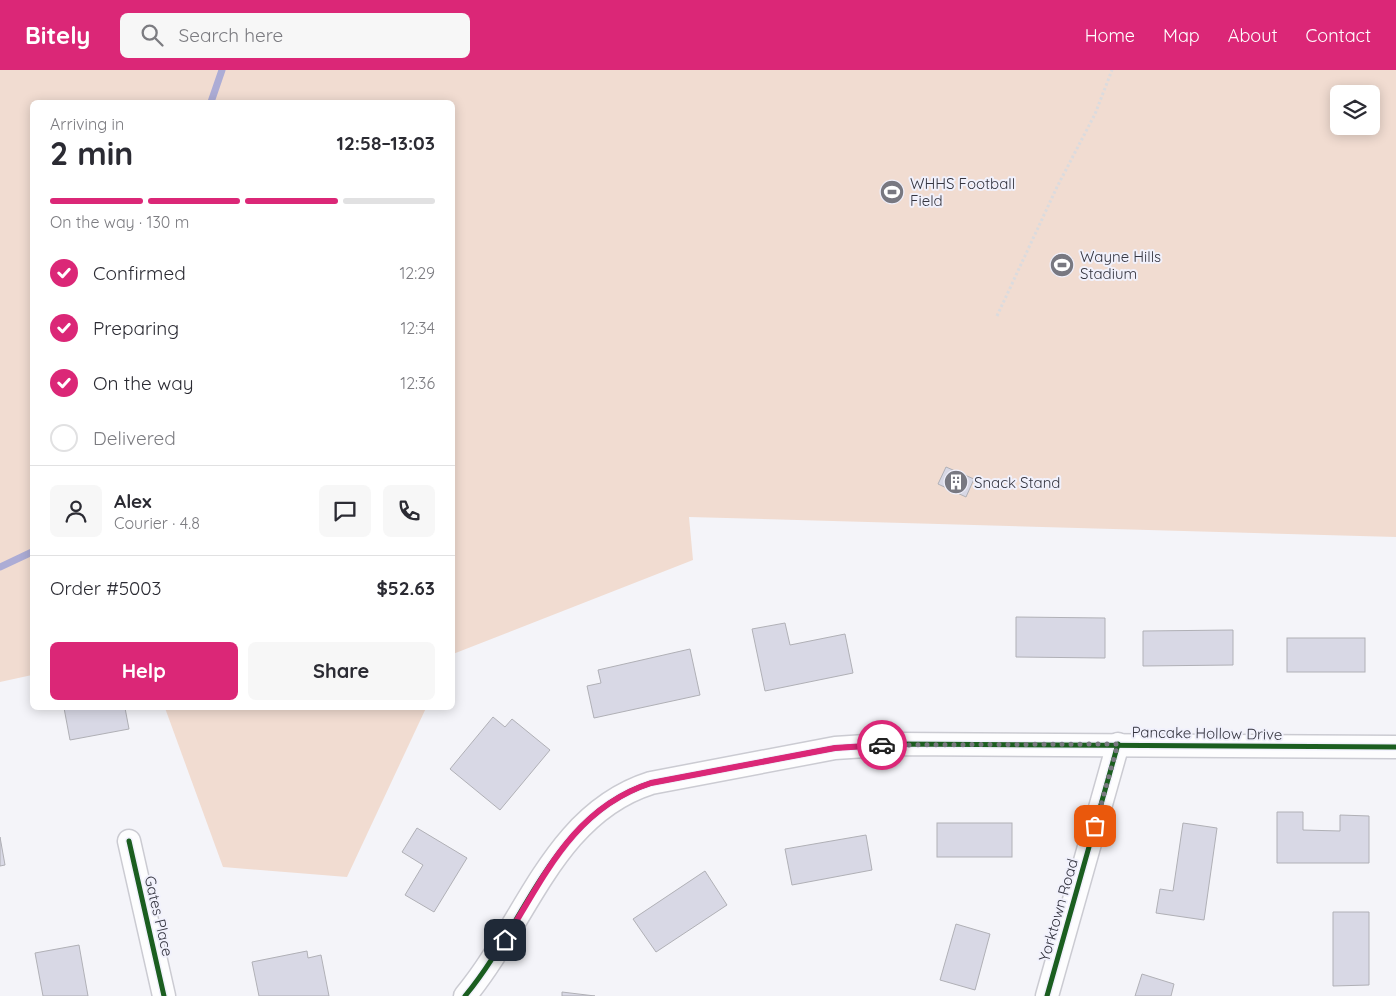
<!DOCTYPE html>
<meta charset="utf-8">
<style>
body{margin:0;font-family:Quicksand,sans-serif;background:#f7f7f7;color:#2b2b33;height:100vh;display:flex;flex-direction:column;font-size:19px;white-space:nowrap}
*{box-sizing:border-box;margin:0}
p{font-size:16px;color:#7c7c81}
.icon{flex:none;width:28px;height:28px;fill:none;stroke:currentColor;stroke-width:2;stroke-linecap:round;stroke-linejoin:round}
.map{position:relative;flex:1;overflow:hidden}
.drawer{position:absolute;left:30px;top:30px;width:425px;height:610px;display:flex;flex-direction:column;background:#fff;border-radius:8px;box-shadow:0 2px 12px #0003}
.drawer>*{flex:none}
.buttons{position:absolute;left:1330px;top:15px;display:grid;gap:10px}
.buttons a{display:grid;place-items:center;width:50px;height:50px;border-radius:8px;background:#fff;box-shadow:0 2px 12px #0003;font-size:25px}
.pin{position:absolute;display:grid;place-items:center;width:42px;height:42px;color:#fff;margin:-21px;border-radius:10px;box-shadow:0 2px 8px #0006}
.courier{position:absolute;display:grid;place-items:center;width:50px;height:50px;margin:-25px;border:4px solid #db2777;border-radius:50%;background:#fff;color:#222;box-shadow:0 1px 6px #0007}
.head em{font-style:normal;font-weight:700}
.head div{display:flex;flex-direction:column-reverse}
.head{display:flex;align-items:center;justify-content:space-between;height:85px;padding:0 20px}
h1{font-size:32px;font-weight:700;line-height:38px}
.bar{display:grid;grid-template-columns:repeat(4,1fr);gap:8px 5px;align-content:center;height:60px;padding:0 20px}
.bar i{height:6px;border-radius:4px;background:#e1e1e2}
.bar .on{background:#db2777}
.bar p{grid-column:span 4}
.line{display:flex;align-items:center;gap:12px;padding:0 20px;border-top:1px solid #e1e1e2}
.line div{flex:1}
.round{display:grid;place-items:center;flex:none;width:52px;height:52px;border-radius:8px;background:#f7f7f7}
ol{padding:0 20px;list-style:none}
li{display:flex;align-items:center;gap:15px;height:55px}
li p{margin-inline-start:auto}
li .icon{padding:5px;border-radius:50%;background:#db2777;color:#fff;stroke-width:4}
li:last-child{color:#7c7c81}
li i{width:28px;height:28px;border:2px solid #e1e1e2;border-radius:50%}
.button{display:flex;gap:10px;margin-top:auto;padding:10px 20px}
.button a{flex:1;height:58px;border-radius:8px;background:#db2777;color:#fff;font-size:20px;font-weight:700;line-height:58px;text-align:center}
.button a+a{background:#f7f7f7;color:#2b2b33}
header{display:flex;align-items:center;gap:30px;box-sizing:border-box;height:70px;padding:0 25px;background:#db2777;color:#fff}
header strong{font-size:24px}
nav{display:flex;gap:28px;margin-inline-start:auto;font-size:18px}
.search{width:350px;height:45px;background:#f7f7f7;display:flex;align-items:center;gap:12px;box-sizing:border-box;padding:0 18px;border-radius:8px;color:#7c7c81;font-size:19px}
.map>svg:first-child{display:block}
.green{fill:#f1dcd1;fill-rule:evenodd}
.lines{fill:none;stroke-linecap:round;stroke-linejoin:round}
.stream{stroke:#acacd5;stroke-width:7}
.building{fill:#d8d8e5;stroke:#b0b0b6}
.minor-casing{stroke:#cbcbd2;stroke-width:25}
.path{stroke:#dbdbde;stroke-width:3;stroke-dasharray:2.5 2.5;stroke-linecap:butt}
.minor{stroke:#fdfdfe;stroke-width:22}
.cycleway-casing{stroke:#f1f1fc;stroke-width:8}
.cycleway{stroke:#1b5e20;stroke-width:5}
.done{stroke:#787881;stroke-width:5;stroke-dasharray:0 9}
.route{stroke:#db2777;stroke-width:6}
.labels{text-anchor:middle;dominant-baseline:central;stroke-width:4;stroke-linejoin:round;paint-order:stroke}
.poi-label{font-size:15px;fill:#353540;stroke:#f1f1fc;text-anchor:start}
.street-label{font-size:15px;fill:#353540;stroke:#f1f1fc}
</style>
<header>
<strong>Bitely</strong>
<div class="search"><svg class="icon" aria-label="search" viewBox="0 0 24 24"><circle cx="10" cy="10" r="6"/><path d="M15 15l6 6"/></svg>Search here</div>
<nav><a>Home</a><a>Map</a><a>About</a><a>Contact</a></nav>
</header>
<div class="map">
<svg width="1396" height="926" viewBox="0 0 1396 926">
<rect width="100%" height="100%" fill="#f4f4f9"/>
<g class="green">
<path d="M0 0H1396V467L689 447 693 490 453 584 452 32H32V605L0 612ZM1339 24H1371V56H1339Z"/>
<polygon points="165,638 426,638 347,807 223,797"/>
</g>
<g class="lines">
<g class="stream">
<polyline points="211,32 222,0"/>
<polyline points="0,497 32,482"/>
</g>
</g>
<g class="building">
<polygon points="946,397 974,409 966,427 938,414"/>
<polygon points="1016,547 1105,548 1105,588 1016,587"/>
<polygon points="785,553 790,575 845,564 853,603 765,621 752,559"/>
<polygon points="1233,560 1233,595 1143,596 1143,561"/>
<rect x="1287" y="568" width="78" height="34"/>
<polygon points="690,579 700,625 594,648 587,616 601,613 598,600"/>
<polygon points="64,638 125,638 129,659 70,670"/>
<polygon points="493,647 505,657 512,649 550,680 500,740 450,699"/>
<polygon points="1277,742 1303,742 1303,760 1340,761 1340,745 1369,746 1369,793 1277,793"/>
<rect x="937" y="753" width="75" height="34"/>
<polygon points="1183,753 1217,758 1204,850 1156,843 1160,819 1173,821"/>
<polygon points="417,758 467,788 434,842 405,825 423,795 402,782"/>
<polygon points="866,765 872,800 792,815 785,779"/>
<polygon points="0,767 5,795 0,796"/>
<polygon points="705,801 727,835 656,882 633,849"/>
<polygon points="1333,842 1369,842 1369,915 1333,916"/>
<polygon points="956,854 990,864 975,920 940,910"/>
<polygon points="79,875 88,926 43,926 35,883"/>
<polygon points="307,881 308,888 321,885 329,926 259,926 252,892"/>
<polygon points="1142,904 1174,914 1171,926 1135,926"/>
<polygon points="562,922 595,926 562,926"/>
</g>
<g class="lines">
<g class="minor-casing">
<g id="minor">
<polyline points="129,771 164,926"/>
<path d="M465 926C526 853 553 744 651 713L835 678 896 674 1396 677"/>
<polyline points="1047,926 1118,674"/>
</g>
</g>
<polyline class="path" points="997,246 1057,117 1095,44 1112,0"/>
<use href="#minor" class="minor"/>
<g class="cycleway-casing">
<g id="cycleway">
<polyline points="129,771 164,926"/>
<path d="M465 926C526 853 553 744 651 713L835 678 896 674 1396 677"/>
<polyline points="1047,926 1118,674"/>
</g>
</g>
<use href="#cycleway" class="cycleway"/>
</g>
<g class="lines">
<polyline class="done" points="882,675 1118,674 1095,756"/>
<path class="route" d="M505 870C545 805 574 738 651 713L835 678 882 675"/>
</g>
<defs>
<g id="stadium-disc" transform="scale(1.25)"><circle r="9.5" fill="#787881" stroke="#f1f1fc"/><path d="M0-5a6.5 5 0 1 0 0 10a6.5 5 0 1 0 0-10ZM-3.5-1.8h7v3.6h-7Z" fill="#fff"/></g>
<g id="building-disc" transform="scale(1.25)"><circle r="9.5" fill="#787881" stroke="#f1f1fc"/><path d="M-4-6H4V6H1V3H-1V6H-4ZM-2.5-4.3h1.7v1.8h-1.7ZM.8-4.3h1.7v1.8H.8ZM-2.5-1h1.7V.8h-1.7ZM.8-1h1.7V.8H.8Z" fill="#fff"/></g>
</defs>
<g fill-rule="evenodd">
<use href="#stadium-disc" x="892" y="122"/>
<use href="#stadium-disc" x="1062" y="195"/>
<use href="#building-disc" x="956" y="412"/>
</g>
<g class="labels">
<g class="poi-label">
<text x="910" y="113">WHHS Football<tspan x="910" dy="17">Field</tspan></text>
<text x="1080" y="186">Wayne Hills<tspan x="1080" dy="17">Stadium</tspan></text>
<text x="974" y="412">Snack Stand</text>
</g>
<g class="street-label">
<text transform="translate(1207 663) rotate(1)">Pancake Hollow Drive</text>
<text transform="translate(1058 840) rotate(-74)">Yorktown Road</text>
<text transform="translate(159 846) rotate(77)">Gates Place</text>
</g>
</g>
</svg>
<div class="buttons">
<a><svg class="icon" aria-label="layers" viewBox="0 0 24 24"><path d="M12 4l9 5-9 5-9-5zM3 14l9 5 9-5"/></svg></a>
</div>
<div class="pin" style="left:1095px;top:756px;background:#ea580c"><svg class="icon" aria-label="bag" viewBox="0 0 24 24"><path d="M5 8h14l-1 12H6zM9 8a3 3 0 0 1 6 0"/></svg></div>
<div class="pin" style="left:505px;top:870px;background:#1f2937"><svg class="icon" aria-label="home" viewBox="0 0 24 24"><path d="M3 11l9-7 9 7M6 9v11h12V9"/></svg></div>
<div class="courier" style="left:882px;top:675px"><svg class="icon" aria-label="car" viewBox="0 0 24 24"><path d="M5 17H2v-5l4-1 3-4h7l3 4 3 1v5h-3M9 17h6M6 11h13"/><circle cx="7" cy="17" r="2"/><circle cx="17" cy="17" r="2"/></svg></div>
<section class="drawer">
<div class="head"><div><h1>2 min</h1><p>Arriving in</p></div><em>12:58–13:03</em></div>
<div class="bar"><i class="on"></i><i class="on"></i><i class="on"></i><i></i><p>On the way · 130 m</p></div>
<ol>
<li><svg class="icon" aria-label="check" viewBox="0 0 24 24"><path d="M5 12l5 5 9-10"/></svg>Confirmed<p>12:29</p></li>
<li><svg class="icon" aria-label="check" viewBox="0 0 24 24"><path d="M5 12l5 5 9-10"/></svg>Preparing<p>12:34</p></li>
<li><svg class="icon" aria-label="check" viewBox="0 0 24 24"><path d="M5 12l5 5 9-10"/></svg>On the way<p>12:36</p></li>
<li><i></i>Delivered</li>
</ol>
<div class="line" style="height:90px"><a class="round"><svg class="icon" aria-label="person" viewBox="0 0 24 24"><circle cx="12" cy="8" r="4"/><path d="M4 21q1-7 8-7t8 7"/></svg></a><div><b>Alex</b><p>Courier · 4.8</p></div><a class="round"><svg class="icon" aria-label="chat" viewBox="0 0 24 24"><path d="M4 5h16v11H9l-5 4z"/></svg></a><a class="round"><svg class="icon" aria-label="phone" viewBox="0 0 24 24"><path d="M5 4h4l2 5-3 2q2 4 5 5l2-3 5 2v4C11 20 4 13 5 4z"/></svg></a></div>
<div class="line" style="height:65px"><div>Order #5003</div><b>$52.63</b></div>
<div class="button"><a>Help</a><a>Share</a></div>
</section>
</div>
